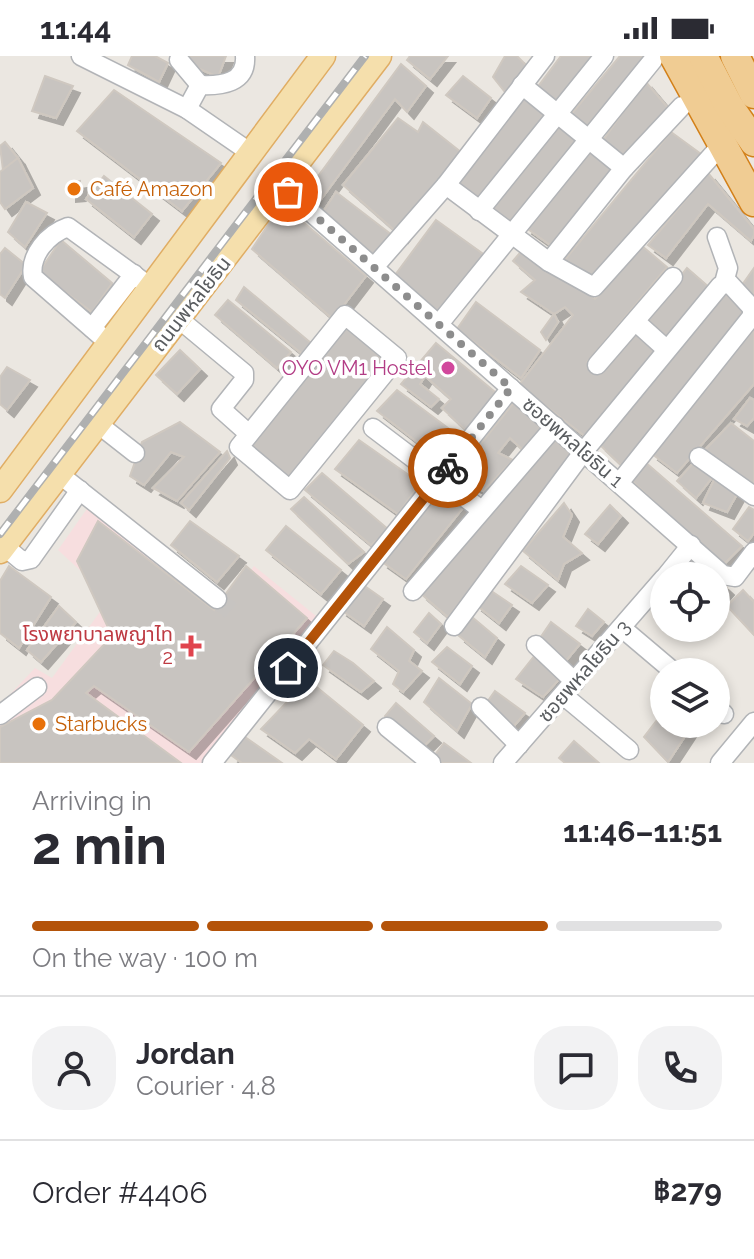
<!DOCTYPE html>
<meta charset="utf-8">
<style>
body{margin:0;font-family:Raleway,"Noto Sans Thai",sans-serif;background:#f2f2f3;color:#2b2b33;height:100vh;display:flex;flex-direction:column;font-size:30px;white-space:nowrap}
*{box-sizing:border-box;margin:0}
p{font-size:26px;color:#7c7c81}
.icon{flex:none;width:44px;height:44px;fill:none;stroke:currentColor;stroke-width:2;stroke-linecap:round;stroke-linejoin:round}
.map{position:relative;height:707px;overflow:hidden}
.details{display:flex;flex-direction:column;background:#fff;flex:1}
.details>*{flex:none}
.tools{position:absolute;left:650px;top:506px;display:grid;gap:16px}
.tools a{display:grid;place-items:center;width:80px;height:80px;border-radius:50%;background:#fff;box-shadow:0 4px 12px #0003;font-size:40px}
.pin{position:absolute;display:grid;place-items:center;width:68px;height:68px;color:#fff;margin:-34px;border:4px solid #fff;border-radius:50%;box-shadow:0 2px 8px #0007}
.courier{position:absolute;display:grid;place-items:center;width:80px;height:80px;margin:-40px;border:6px solid #b45309;border-radius:50%;background:#fff;color:#222;box-shadow:0 2px 10px #0007}
.summary em{font-style:normal;font-weight:700}
.summary div{display:flex;flex-direction:column-reverse}
.summary{display:flex;align-items:center;justify-content:space-between;height:136px;padding:0 32px}
h1{font-size:52px;font-weight:700;line-height:60px}
.bar{display:grid;grid-template-columns:repeat(4,1fr);gap:12px 8px;align-content:center;height:96px;padding:0 32px}
.bar i{height:10px;border-radius:6px;background:#e1e1e2}
.bar .active{background:#b45309}
.bar p{grid-column:span 4}
.line{display:flex;align-items:center;gap:20px;padding:0 32px;border-top:2px solid #e1e1e2}
.line div{flex:1}
.round{display:grid;place-items:center;flex:none;width:84px;height:84px;border-radius:32px;background:#f2f2f3}
.status{display:flex;justify-content:space-between;align-items:center;height:56px;padding:0 40px;background:#fff;direction:ltr}
.status svg{height:22px;fill:currentColor}
.map>svg:first-child{display:block}
.medical{fill:#f7dedf}
.building{fill:#c8c4c0;stroke:#cfc8c0;stroke-width:2;filter:url(#shadow)}
.lines{fill:none;stroke-linecap:round;stroke-linejoin:round}
.minor-tunnel{stroke:#c7c4c1;stroke-width:18;stroke-dasharray:18 9;stroke-linecap:butt}
.minor-casing{stroke:#b2b4b7;stroke-width:21}
.major-casing{stroke:#e0ad64;stroke-width:27}
.highway-casing{stroke:#d38019;stroke-width:31}
.minor{stroke:#fff;stroke-width:18}
.major{stroke:#f5dfac;stroke-width:24}
.highway{stroke:#f0cc93;stroke-width:28}
.rail-casing{stroke:#afb0b0;stroke-width:8}
.rail{stroke:#fff;stroke-width:5;stroke-dasharray:15;stroke-linecap:butt}
.done{stroke:#8d8d8d;stroke-width:8;stroke-dasharray:0 14.4}
.route{stroke:#b45309;stroke-width:10}
.food-dot{fill:#e8710a;stroke:#fff;stroke-width:3}
.hotel-dot{fill:#d1479c;stroke:#fff;stroke-width:3}
.health-dot{fill:#e0444e;stroke:#fff;stroke-width:3}
.labels{text-anchor:middle;dominant-baseline:central;stroke-width:7;stroke-linejoin:round;paint-order:stroke}
.food-label{font-size:20px;fill:#c56008;stroke:#fff;text-anchor:start}
.street-label{font-size:20px;fill:#5a5d60;stroke:#fff}
.hotel-label{font-size:20px;fill:#b23c85;stroke:#fff;text-anchor:end}
.health-label{font-size:20px;fill:#be3a42;stroke:#fff;text-anchor:end}
</style>
<div class="status"><b>11:44</b><svg viewBox="0 0 49 12"><path d="M0 12V9h3v3zM5 12V6h3v6zM10 12V3h3v9zM15 12V0h3v12zM26 1h20v11H26zM47 4h2v5h-2z"/></svg></div>
<div class="map">
<svg width="754" height="707" viewBox="0 0 754 707">
<defs>
<filter id="shadow"><feDropShadow dx="7" dy="7" stdDeviation="0" flood-color="#0004"/></filter>
</defs>
<rect width="100%" height="100%" fill="#ebe7e1"/>
<polygon class="medical" points="91,447 221,553 254,510 326,568 210,707 0,707 0,649 35,612 52,622 110,542 58,494"/>
<g class="building">
<polygon points="132,0 155,0 168,7 159,26 128,9"/>
<polygon points="186,0 226,0 218,21 184,6"/>
<polygon points="410,0 448,0 430,23 407,4"/>
<polygon points="505,0 517,0 530,13 508,40 493,21"/>
<polygon points="561,0 601,0 557,52 537,32"/>
<polygon points="620,0 648,0 587,77 568,62"/>
<polygon points="401,8 426,30 407,56 395,43 316,150 302,142"/>
<polygon points="45,20 73,30 56,62 32,55"/>
<polygon points="463,20 491,42 477,62 446,39"/>
<polygon points="645,25 668,52 631,104 602,86"/>
<polygon points="114,34 221,107 182,155 77,75"/>
<polygon points="523,38 549,57 480,147 455,128"/>
<polygon points="398,62 418,76 423,66 462,97 401,180 343,129"/>
<polygon points="557,62 580,83 511,172 490,154"/>
<polygon points="671,76 705,101 595,226 563,206"/>
<polygon points="5,86 18,102 3,114 0,90"/>
<polygon points="589,89 617,114 553,191 525,171"/>
<polygon points="18,102 33,132 5,153 0,146 0,116"/>
<polygon points="708,117 754,173 754,179 751,185 708,148 666,202 648,189"/>
<polygon points="104,120 152,158 134,181 86,143"/>
<polygon points="80,125 79,138 69,139 69,127"/>
<polygon points="336,136 396,182 376,202 323,156"/>
<polygon points="26,146 47,157 25,191 8,176"/>
<polygon points="282,148 366,220 333,263 252,193"/>
<polygon points="436,164 486,200 441,258 395,219"/>
<polygon points="61,184 112,227 92,256 39,216"/>
<polygon points="642,190 667,211 587,306 597,314 632,273 663,294 586,381 519,329 573,259 565,251 554,258 521,236 535,224 513,205 524,192 595,243"/>
<polygon points="5,192 26,209 5,242 0,238 0,198"/>
<polygon points="687,212 711,233 670,285 645,265"/>
<polygon points="754,212 754,240 740,232"/>
<polygon points="244,231 311,287 306,301 236,244"/>
<polygon points="724,237 749,258 622,410 599,388"/>
<polygon points="228,244 291,296 277,312 215,259"/>
<polygon points="476,246 540,294 521,322 457,273"/>
<polygon points="554,258 558,266 546,284 541,276"/>
<polygon points="346,267 386,304 290,427 248,394"/>
<polygon points="754,273 754,328 677,417 651,397"/>
<polygon points="436,287 495,336 471,379 442,352 451,343 425,320 420,328 439,343 431,351 401,328"/>
<polygon points="180,294 200,313 177,338 156,319"/>
<polygon points="7,311 30,324 7,354 0,348 0,321"/>
<polygon points="397,334 460,381 442,405 377,355"/>
<polygon points="750,342 754,344 754,362 747,370 734,363"/>
<polygon points="515,345 543,374 524,395 510,382 498,397 513,404 483,435 456,419"/>
<polygon points="180,366 220,396 177,445 153,432 184,401 171,396 144,429 130,420 142,386"/>
<polygon points="731,367 754,385 754,437 704,395"/>
<polygon points="359,384 420,427 398,458 335,413"/>
<polygon points="555,384 573,400 448,561 420,537"/>
<polygon points="227,395 230,402 189,454 181,447"/>
<polygon points="696,404 715,418 696,442 677,425"/>
<polygon points="645,406 742,490 723,509 630,423"/>
<polygon points="322,417 389,474 371,489 305,434"/>
<polygon points="715,422 737,438 727,456 703,447"/>
<polygon points="441,430 466,448 406,523 381,505"/>
<polygon points="304,441 364,496 348,508 291,453"/>
<polygon points="564,447 572,459 563,481 582,497 564,508 558,524 523,495"/>
<polygon points="610,449 621,460 598,488 585,478"/>
<polygon points="749,451 754,454 754,477 748,485 733,473"/>
<polygon points="98,465 214,554 246,510 307,562 189,696 94,630 86,637 181,707 0,707 0,671 52,644 112,580 77,505"/>
<polygon points="190,465 239,500 217,526 171,489"/>
<polygon points="286,470 341,514 321,538 266,494"/>
<polygon points="691,501 713,520 676,520"/>
<polygon points="9,510 51,541 19,592 0,577 0,525"/>
<polygon points="521,510 548,529 532,547 505,528"/>
<polygon points="716,522 727,532 716,545"/>
<polygon points="359,526 383,543 364,570 340,553"/>
<polygon points="487,532 512,549 499,567 475,548"/>
<polygon points="743,534 754,546 754,579 727,550"/>
<polygon points="59,550 76,566 41,606 27,594"/>
<polygon points="588,553 604,566 592,580 576,570"/>
<polygon points="429,557 441,568 427,587 414,576"/>
<polygon points="472,561 497,582 485,601 458,579"/>
<polygon points="551,566 580,588 565,606 536,588"/>
<polygon points="387,571 414,594 409,605 422,615 403,636 393,628 399,615 371,593"/>
<polygon points="447,591 472,610 460,628 432,606"/>
<polygon points="334,595 353,607 374,625 361,636 323,609"/>
<polygon points="535,599 563,619 543,641 516,623"/>
<polygon points="439,622 472,648 457,675 424,646"/>
<polygon points="308,624 363,669 336,703 309,683 295,697 261,673"/>
<polygon points="495,635 525,657 513,671 485,649"/>
<polygon points="396,647 434,680 423,691 385,660"/>
<polygon points="664,655 664,668 693,668 668,706 644,681"/>
<polygon points="245,681 282,707 242,707 231,699"/>
<polygon points="574,685 599,707 565,707 559,702"/>
<polygon points="444,687 471,707 442,707 434,700"/>
</g>
<g class="lines">
<polyline class="minor-tunnel" points="217,543 236,559"/>
<g class="minor-casing">
<g id="minor">
<polyline points="81,0 187,53 251,97"/>
<polyline points="179,4 200,29"/>
<polyline points="522,29 624,112"/>
<path d="M187 53 200 29C222 30 247 27 245 0"/>
<polyline points="280,129 723,519 735,521 754,496"/>
<polyline points="446,129 549,206 594,231 715,96"/>
<polyline points="479,155 604,0"/>
<polyline points="717,181 728,212 724,227"/>
<polyline points="549,206 624,112 682,50"/>
<polyline points="375,210 446,129 545,0"/>
<polygon points="345,259 397,302 290,434 239,391"/>
<polyline points="179,263 244,317 244,324 221,353 249,378"/>
<polyline points="636,266 666,293"/>
<polyline points="439,268 653,4"/>
<polyline points="92,272 134,218"/>
<path d="M110 288 33 221C29 199 48 178 68 171L152 232"/>
<polyline points="597,309 673,221"/>
<polyline points="98,368 135,397"/>
<polyline points="373,372 480,453"/>
<polyline points="699,401 754,440"/>
<polyline points="59,418 217,543"/>
<polyline points="4,490 22,505 31,503 80,434"/>
<polyline points="666,520 691,489"/>
<polyline points="413,535 555,370"/>
<polyline points="454,570 584,395 720,230 729,227 752,252 752,260 620,426"/>
<polyline points="622,572 674,616"/>
<polyline points="536,589 575,626"/>
<polyline points="563,639 629,694"/>
<polyline points="481,651 519,689"/>
<polyline points="716,651 724,658"/>
<polyline points="0,659 37,631"/>
<polyline points="387,671 431,707"/>
<polyline points="212,707 511,332"/>
<polyline points="503,707 664,522"/>
<polyline points="720,707 754,666"/>
</g>
</g>
<g class="major-casing">
<g id="major">
<polyline points="0,434 323,0"/>
<polyline points="0,495 379,0"/>
</g>
</g>
<g class="highway-casing">
<g id="highway">
<polyline points="674,0 754,146"/>
<polyline points="703,0 729,50 754,86"/>
<polyline points="735,0 754,38"/>
</g>
</g>
<use href="#minor" class="minor"/>
<use href="#major" class="major"/>
<use href="#highway" class="highway"/>
<g class="rail-casing">
<polyline id="rail" points="0,478 365,0"/>
</g>
<use href="#rail" class="rail"/>
</g>
<g class="lines">
<polyline class="done" points="288,136 511,332 448,412"/>
<polyline class="route" points="288,612 448,412"/>
</g>
<g class="food-dot">
<circle cx="74" cy="133" r="8"/>
<circle cx="39" cy="668" r="8"/>
</g>
<circle class="hotel-dot" cx="448" cy="312" r="8"/>
<path class="health-dot" d="M187 578h8v8h8v8h-8v8h-8v-8h-8v-8h8z"/>
<g class="labels">
<g class="food-label">
<text x="90" y="133">Café Amazon</text>
<text x="55" y="668">Starbucks</text>
</g>
<g class="street-label">
<text transform="translate(191 248) rotate(-52)">ถนนพหลโยธิน</text>
<text transform="translate(573 386) rotate(41)">ซอยพหลโยธิน 1</text>
<text transform="translate(584 615) rotate(-49)">ซอยพหลโยธิน 3</text>
</g>
<g class="hotel-label">
<text x="432" y="312">OYO VM1 Hostel</text>
</g>
<g class="health-label">
<text x="173" y="578">โรงพยาบาลพญาไท<tspan x="173" dy="23">2</tspan></text>
</g>
</g>
</svg>
<div class="tools">
<a><svg class="icon" aria-label="locate" viewBox="0 0 24 24"><circle cx="12" cy="12" r="6"/><path d="M12 2v4M12 18v4M2 12h4M18 12h4"/></svg></a>
<a><svg class="icon" aria-label="layers" viewBox="0 0 24 24"><path d="M12 4l9 5-9 5-9-5zM3 14l9 5 9-5"/></svg></a>
</div>
<div class="pin" style="left:288px;top:136px;background:#ea580c"><svg class="icon" aria-label="bag" viewBox="0 0 24 24"><path d="M5 8h14l-1 12H6zM9 8a3 3 0 0 1 6 0"/></svg></div>
<div class="pin" style="left:288px;top:612px;background:#1f2937"><svg class="icon" aria-label="home" viewBox="0 0 24 24"><path d="M3 11l9-7 9 7M6 9v11h12V9"/></svg></div>
<div class="courier" style="left:448px;top:412px"><svg class="icon" aria-label="bike" viewBox="0 0 24 24"><circle cx="6" cy="16" r="4"/><circle cx="18" cy="16" r="4"/><path d="M6 16l4-8h5l3 8M10 8l3 8H6M13 5h3"/></svg></div>
</div>
<section class="details">
<div class="summary"><div><h1>2 min</h1><p>Arriving in</p></div><em>11:46–11:51</em></div>
<div class="bar"><i class="active"></i><i class="active"></i><i class="active"></i><i></i><p>On the way · 100 m</p></div>
<div class="line" style="height:144px"><a class="round"><svg class="icon" aria-label="person" viewBox="0 0 24 24"><circle cx="12" cy="8" r="4"/><path d="M4 21q1-7 8-7t8 7"/></svg></a><div><b>Jordan</b><p>Courier · 4.8</p></div><a class="round"><svg class="icon" aria-label="chat" viewBox="0 0 24 24"><path d="M4 5h16v11H9l-5 4z"/></svg></a><a class="round"><svg class="icon" aria-label="phone" viewBox="0 0 24 24"><path d="M5 4h4l2 5-3 2q2 4 5 5l2-3 5 2v4C11 20 4 13 5 4z"/></svg></a></div>
<div class="line" style="height:104px"><div>Order #4406</div><b>฿279</b></div>
</section>
